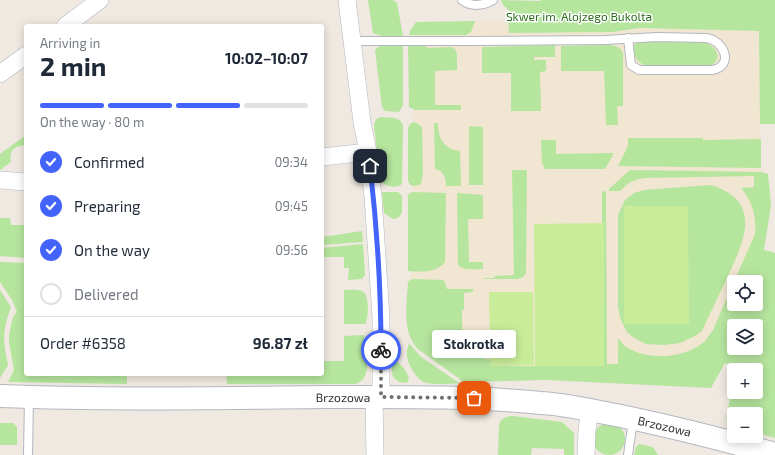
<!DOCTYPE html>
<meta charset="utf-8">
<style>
body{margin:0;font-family:"Exo 2",sans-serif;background:#f6f6f7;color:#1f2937;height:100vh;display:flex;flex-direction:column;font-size:15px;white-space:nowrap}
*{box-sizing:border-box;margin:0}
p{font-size:13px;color:#747a83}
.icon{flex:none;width:22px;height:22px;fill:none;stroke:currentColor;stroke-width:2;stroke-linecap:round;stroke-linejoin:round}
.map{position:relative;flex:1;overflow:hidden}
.details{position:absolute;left:24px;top:24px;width:300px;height:352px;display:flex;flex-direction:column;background:#fff;border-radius:4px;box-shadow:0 2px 10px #0003}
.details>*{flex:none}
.tools{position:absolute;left:727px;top:275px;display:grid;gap:8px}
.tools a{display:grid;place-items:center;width:36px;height:36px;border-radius:4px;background:#fff;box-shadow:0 2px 10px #0003;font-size:20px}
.pin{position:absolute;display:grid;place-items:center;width:34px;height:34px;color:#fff;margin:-17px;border-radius:8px;box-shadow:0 2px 6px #0006}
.courier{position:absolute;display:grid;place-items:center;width:40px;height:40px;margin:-20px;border:3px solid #4264fb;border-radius:50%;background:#fff;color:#222;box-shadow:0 1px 5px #0007}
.bubble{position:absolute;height:28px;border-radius:4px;background:#fff;box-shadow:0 2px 10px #0003;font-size:13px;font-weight:700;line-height:28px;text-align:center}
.overview em{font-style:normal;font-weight:700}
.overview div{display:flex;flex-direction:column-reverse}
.overview{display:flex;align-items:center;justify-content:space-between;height:68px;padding:0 16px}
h1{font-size:26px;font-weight:700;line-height:30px}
.bar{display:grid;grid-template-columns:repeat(4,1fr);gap:6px 4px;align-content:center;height:48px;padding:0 16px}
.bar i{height:5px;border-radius:3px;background:#e0e1e3}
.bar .current{background:#4264fb}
.bar p{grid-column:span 4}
.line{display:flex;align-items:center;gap:10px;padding:0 16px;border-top:1px solid #e0e1e3}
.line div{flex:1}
ol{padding:0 16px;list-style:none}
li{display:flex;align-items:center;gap:12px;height:44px}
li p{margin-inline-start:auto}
li .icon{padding:4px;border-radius:50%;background:#4264fb;color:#fff;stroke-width:4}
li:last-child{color:#747a83}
li i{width:22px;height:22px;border:2px solid #e0e1e3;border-radius:50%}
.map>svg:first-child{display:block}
.education{fill:#f0e6d1}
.green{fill:#b6e59e;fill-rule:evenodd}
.pitch{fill:#c9ec9a}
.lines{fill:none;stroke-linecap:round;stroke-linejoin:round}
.lane-casing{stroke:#b4b7c1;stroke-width:10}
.street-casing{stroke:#b4b7c1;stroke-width:18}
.secondary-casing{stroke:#b4b7c1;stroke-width:24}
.lane{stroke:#fff;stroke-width:8}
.street{stroke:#fff;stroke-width:17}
.secondary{stroke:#fff;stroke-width:22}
.done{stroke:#726f6d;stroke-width:4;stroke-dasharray:0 7.2}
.route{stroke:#4264fb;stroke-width:5}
.labels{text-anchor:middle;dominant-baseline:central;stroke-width:3;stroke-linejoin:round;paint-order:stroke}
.park-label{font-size:12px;fill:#2c6e1b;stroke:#fff}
.street-label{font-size:12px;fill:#2e2e2e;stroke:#fff}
</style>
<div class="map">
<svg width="775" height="455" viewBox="0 0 775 455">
<rect width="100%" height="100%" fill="#efe9e1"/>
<polygon class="education" points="475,21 508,21 509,33 612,32 639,28 759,31 761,168 764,175 765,216 734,282 714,376 463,378 410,329 414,27 470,27"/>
<g class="green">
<polygon points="368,0 393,0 397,3 403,36 384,37 373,33"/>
<polygon points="501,0 541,1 541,0 775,0 775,124 760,124 759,31 639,28 612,32 509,33 508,21 513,14 503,5"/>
<polygon points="475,21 471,32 466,35 409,35 410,31 416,22"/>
<path d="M638 42H703C714 45 724 56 712 65H644C635 61 633 53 634 45Z"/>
<polygon points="408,44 419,44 429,48 451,47 455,49 457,54 457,70 435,71 435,105 461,105 461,110 415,110 409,107"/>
<polygon points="381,45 403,45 403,105 399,112 385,111 382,107 375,50"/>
<polygon points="555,45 555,57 534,57 534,60 546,60 546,71 540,72 541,111 511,111 511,73 482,73 482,48 483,47"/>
<path d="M611 45C617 46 621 48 623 53V106H617L618 125H606L604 71H561V46Z"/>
<path d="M381 117C390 118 399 116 403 125L402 184C396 189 384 187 380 179L374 125 376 119Z"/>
<polygon points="414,122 417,123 422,127 423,173 421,184 415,186 410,185 408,181 408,128 410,124"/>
<path d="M434 123H438C438 139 444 149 460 151L461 186H446C446 177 444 171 435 169Z"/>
<polygon points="469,126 483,127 483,185 469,185"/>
<path d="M26 135V146C16 144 8 151 11 162L0 170V154Z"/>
<polygon points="628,138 703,138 703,140 761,139 761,168 618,166 628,146"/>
<polygon points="541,140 556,140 556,154 614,153 605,169 545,169 542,163"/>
<polygon points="512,170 527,170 526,273 523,277 518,279 484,279 484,278 494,278 495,276 514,275"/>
<path d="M630 170 762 172 768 174 771 205 764 250 775 253V438L756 433V414H734V425L729 424 726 419 734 379V392H756V370H736V367L725 363 711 388 546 380 464 382 419 350C401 333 407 304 408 282L410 280 414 279 443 280 445 282 447 289H473V292L464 293V310H462V329L467 330V347H485V359H490V366H604V224L602 223V192L606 191 607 364H618V338C622 343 626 348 632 350 654 361 689 357 706 340 708 337 711 333 713 330L755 234C757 217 752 201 741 188L754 187V176L643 178 630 182 620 191H609V189ZM734 282H756V304H734ZM734 326H756V348H734Z"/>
<path d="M711 185C764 202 744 241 727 278 719 295 710 313 702 331L697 335 680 343 664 345 646 344 634 338 627 332 620 318 618 306V215L625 200 634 193 644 190Z"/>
<polygon points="382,192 398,192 402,196 402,213 398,218 393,219 384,213"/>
<path d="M412 192 446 193 445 262C436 273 421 272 408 271V195Z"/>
<path d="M457 193 483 195V219H468L469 262H483V269C474 269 464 271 458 265Z"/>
<polygon points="0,218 10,218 11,225 26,225 26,258 0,256"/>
<polygon points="362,231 363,242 322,245 322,237"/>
<polygon points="363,244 365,275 362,279 348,280 349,268 344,268 344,257 322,257 322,248"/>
<polygon points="0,262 26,263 26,374 127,374 127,384 8,382 14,370 9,342 9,335 13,317 17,312 12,300 0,282"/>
<path d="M0 290 11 307C2 332 3 339 8 365L0 378Z"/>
<path d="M344 290C349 290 359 289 364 292 369 297 369 319 365 324H344Z"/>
<path d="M364 335V339L367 340 368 346H362L363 357H368C367 369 368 380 355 384H227L226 374H322V361H344V336Z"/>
<path d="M409 343 420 356 459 383C449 384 436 385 427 383 417 381 408 365 407 356 406 352 408 347 409 343Z"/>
<path d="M396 362C402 363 408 374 409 379L407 383 399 382 393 377 391 366 393 363Z"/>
<path d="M513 416 562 422 574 433V455H564V449L532 448 531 455H498L499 424C502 418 506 416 513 416Z"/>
<circle cx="609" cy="439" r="16"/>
<polygon points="0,423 13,423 17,427 17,445 0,445"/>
<polygon points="639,444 653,447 658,455 634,455 636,447"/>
</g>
<g class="pitch">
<polygon points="624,206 688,206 689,324 624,324"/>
<polygon points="604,223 604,366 535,366 534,224"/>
<polygon points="489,292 533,292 534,365 490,366"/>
</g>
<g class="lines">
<g class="lane-casing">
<g id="lane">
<path d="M462 0C471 7 483 6 493 0"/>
<path d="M352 41H471L605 40 657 37 706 38C724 40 735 66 712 70H639L631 65 628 38"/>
<polyline points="28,455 29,398"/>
<polyline points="628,455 633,420"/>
</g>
</g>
<g class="street-casing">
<g id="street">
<polyline points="347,0 362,122 368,152 373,196 381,317 381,397"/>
<polyline points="65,26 100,0"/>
<polyline points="0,74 26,55"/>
<polyline points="322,157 368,152"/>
<polyline points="0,180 26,182"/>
<polyline points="374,397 375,455"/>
<polyline points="586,455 587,430 590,410"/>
</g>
</g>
<g class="secondary-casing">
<g id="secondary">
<path id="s1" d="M0 396C108 400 217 398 326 397 398 397 470 396 541 403 561 404 580 408 600 412 659 423 717 438 775 454"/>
</g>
</g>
<use href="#lane" class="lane"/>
<use href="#street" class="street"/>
<use href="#secondary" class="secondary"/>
</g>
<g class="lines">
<polyline class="done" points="381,350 381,397 474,398"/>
<path class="route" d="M370 166C377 227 381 289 381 350"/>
</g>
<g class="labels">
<g class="park-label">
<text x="579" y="16">Skwer im. Alojzego Bukolta</text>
</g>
<g class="street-label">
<text stroke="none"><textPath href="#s1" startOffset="343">Brzozowa</textPath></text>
<text stroke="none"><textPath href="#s1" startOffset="667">Brzozowa</textPath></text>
</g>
</g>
</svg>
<div class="tools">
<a><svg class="icon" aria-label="locate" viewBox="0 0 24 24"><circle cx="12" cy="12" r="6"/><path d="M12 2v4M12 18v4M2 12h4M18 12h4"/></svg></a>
<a><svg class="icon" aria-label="layers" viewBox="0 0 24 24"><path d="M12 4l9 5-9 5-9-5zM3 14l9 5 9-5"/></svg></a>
<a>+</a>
<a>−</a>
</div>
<div class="pin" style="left:474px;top:398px;background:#ea580c"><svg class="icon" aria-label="bag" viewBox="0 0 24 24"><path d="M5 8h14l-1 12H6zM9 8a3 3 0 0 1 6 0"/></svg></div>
<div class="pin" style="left:370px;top:166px;background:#1f2937"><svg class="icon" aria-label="home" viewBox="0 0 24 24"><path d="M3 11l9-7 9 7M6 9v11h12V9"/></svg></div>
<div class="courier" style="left:381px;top:350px"><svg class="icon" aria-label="bike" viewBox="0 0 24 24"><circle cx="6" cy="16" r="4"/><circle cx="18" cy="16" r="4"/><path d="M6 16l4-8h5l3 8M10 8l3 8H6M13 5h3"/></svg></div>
<div class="bubble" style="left:432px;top:330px;width:84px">Stokrotka</div>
<section class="details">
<div class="overview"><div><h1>2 min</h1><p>Arriving in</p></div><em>10:02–10:07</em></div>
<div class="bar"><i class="current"></i><i class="current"></i><i class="current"></i><i></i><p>On the way · 80 m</p></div>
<ol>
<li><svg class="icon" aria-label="check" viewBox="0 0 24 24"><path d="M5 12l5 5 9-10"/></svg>Confirmed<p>09:34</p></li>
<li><svg class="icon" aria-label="check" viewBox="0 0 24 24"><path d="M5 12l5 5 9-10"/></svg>Preparing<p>09:45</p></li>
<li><svg class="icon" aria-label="check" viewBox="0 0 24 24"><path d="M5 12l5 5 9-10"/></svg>On the way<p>09:56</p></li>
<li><i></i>Delivered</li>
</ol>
<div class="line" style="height:52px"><div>Order #6358</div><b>96.87 zł</b></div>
</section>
</div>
